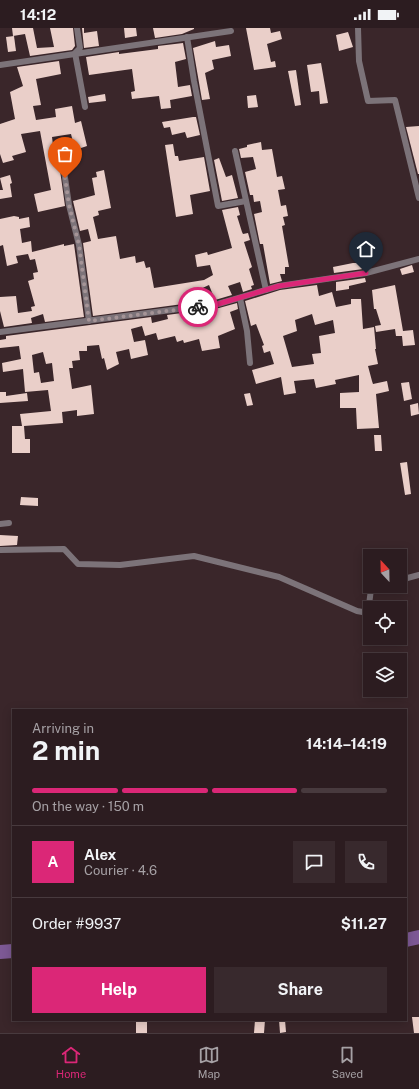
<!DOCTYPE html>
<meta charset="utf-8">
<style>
body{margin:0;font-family:"Public Sans",sans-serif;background:#38292d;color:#f1f3f6;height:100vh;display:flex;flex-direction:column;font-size:15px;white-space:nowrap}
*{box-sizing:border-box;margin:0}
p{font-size:13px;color:#a6a1a5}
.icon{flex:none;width:22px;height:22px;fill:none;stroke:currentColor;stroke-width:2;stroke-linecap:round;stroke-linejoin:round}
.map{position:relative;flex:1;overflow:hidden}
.sheet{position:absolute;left:12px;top:681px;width:395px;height:312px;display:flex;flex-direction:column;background:#2c1c20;border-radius:0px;box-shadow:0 2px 10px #0003,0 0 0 1px #483a3e}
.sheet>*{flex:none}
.needle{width:26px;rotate:338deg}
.tools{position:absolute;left:363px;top:521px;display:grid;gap:8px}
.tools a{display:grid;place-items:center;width:44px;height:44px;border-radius:0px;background:#2c1c20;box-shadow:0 2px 10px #0003,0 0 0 1px #483a3e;font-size:20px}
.pin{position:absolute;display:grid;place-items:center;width:34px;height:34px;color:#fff;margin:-41px -17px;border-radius:50% 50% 50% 0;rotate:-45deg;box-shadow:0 0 4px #0007}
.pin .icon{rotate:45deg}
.courier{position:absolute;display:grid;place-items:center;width:40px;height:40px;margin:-20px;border:3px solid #db2777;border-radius:50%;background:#fff;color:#222;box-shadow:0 1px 5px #0007}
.overview em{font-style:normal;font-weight:700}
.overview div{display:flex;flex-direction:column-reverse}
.overview{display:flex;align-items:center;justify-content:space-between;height:68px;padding:0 20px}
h1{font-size:26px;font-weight:700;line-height:30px}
.bar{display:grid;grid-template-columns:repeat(4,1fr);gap:6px 4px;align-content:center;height:48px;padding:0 20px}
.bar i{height:5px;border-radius:3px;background:#483a3e}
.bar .current{background:#db2777}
.bar p{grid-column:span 4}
.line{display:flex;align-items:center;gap:10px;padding:0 20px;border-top:1px solid #483a3e}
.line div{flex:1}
.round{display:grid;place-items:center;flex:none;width:42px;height:42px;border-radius:0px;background:#38292d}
.action{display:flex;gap:8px;margin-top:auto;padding:8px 20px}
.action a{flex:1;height:46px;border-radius:0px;background:#db2777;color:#fff;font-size:16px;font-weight:700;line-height:46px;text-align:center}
.action a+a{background:#38292d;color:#f1f3f6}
.status{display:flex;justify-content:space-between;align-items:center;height:28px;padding:0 20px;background:#2c1c20;direction:ltr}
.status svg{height:11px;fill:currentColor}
.menu{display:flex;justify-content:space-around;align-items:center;height:56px;border-top:1px solid #483a3e;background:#2c1c20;font-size:11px;color:#a6a1a5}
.menu a{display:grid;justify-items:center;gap:2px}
.menu .current{color:#db2777}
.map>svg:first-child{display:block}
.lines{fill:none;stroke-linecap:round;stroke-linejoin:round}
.river{stroke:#7d5995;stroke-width:14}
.building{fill:#eacfc9;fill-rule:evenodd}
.street{stroke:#7c7379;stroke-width:6}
.done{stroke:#a59497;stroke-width:4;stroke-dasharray:0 7.2}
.route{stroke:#db2777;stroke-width:5}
</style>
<div class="status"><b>14:12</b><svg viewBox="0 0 49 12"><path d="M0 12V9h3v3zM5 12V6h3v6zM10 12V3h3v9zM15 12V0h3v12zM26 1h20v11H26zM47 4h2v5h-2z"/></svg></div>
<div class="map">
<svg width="419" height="1005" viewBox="0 0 419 1005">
<rect width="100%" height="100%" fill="#3a262a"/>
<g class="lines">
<g class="river">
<polyline points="406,912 419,909"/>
<polyline points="0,924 13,923"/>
</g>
</g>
<g class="building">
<polygon points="12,0 33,0 37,20 54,19 50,0 73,0 75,18 72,22 30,28 25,6 13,8"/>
<polygon points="82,0 84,0 84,5 97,3 99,18 84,20"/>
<polygon points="124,0 136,0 137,8 125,10"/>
<polygon points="153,0 194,0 194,1 182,6 155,10"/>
<polygon points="246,0 270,0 271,5 280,3 282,11 267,16 271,34 275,33 276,39 254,42"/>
<polygon points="348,4 353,19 339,23 336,7"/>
<polygon points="14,8 16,23 8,24 6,9"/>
<polygon points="215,13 216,19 229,17 231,28 212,32 214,41 205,45 210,71 202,72 193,20"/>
<polygon points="183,15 186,31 175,34 178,59 190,57 192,68 170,72 171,80 161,81 159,68 132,71 131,64 135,63 132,41 89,47 86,29 119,24 119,26 158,21 158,18"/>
<polygon points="59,33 61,46 36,51 41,77 33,78 36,92 56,89 55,81 72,78 75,95 81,93 87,118 75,122 71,106 52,109 53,117 51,117 56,134 59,135 65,178 38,184 34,166 51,162 40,103 21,106 26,124 12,128 14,132 3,135 0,126 0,96 15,91 10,64 23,58 17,39"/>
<polygon points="321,35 328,75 320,76 319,63 311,64 307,37"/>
<polygon points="296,42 301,77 295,78 288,43"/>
<polygon points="105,66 106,73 89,75 88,69"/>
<polygon points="256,67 258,79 248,80 247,68"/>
<polygon points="193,89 196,89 200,107 187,110 185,104 172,107 170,99 164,100 162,94"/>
<polygon points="419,98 419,146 418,146 406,99"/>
<polygon points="261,114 262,122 272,121 277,149 282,148 285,161 278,162 281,178 286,177 288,188 283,189 285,197 282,198 289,239 285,239 285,246 280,246 282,253 270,256 263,216 260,216 254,186 262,184 260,173 254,174 253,167 250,167 245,144 256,141 253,129 241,130 239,121 247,119 247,117"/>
<polygon points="173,116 175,128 178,128 179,133 204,129 210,163 190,167 193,186 176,189 165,117"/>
<polygon points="219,130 226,149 232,147 238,170 222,173 214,132"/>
<polygon points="104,142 111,180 98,183 99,187 93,189 98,211 116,208 120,231 135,228 136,235 144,233 146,240 150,239 154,260 204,252 213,247 210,237 197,239 195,227 207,224 208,227 232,220 222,182 238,179 240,187 237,188 242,204 243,206 248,205 250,212 244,214 252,239 249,241 254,257 251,258 252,261 243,264 240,254 228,258 232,267 215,272 209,257 196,263 198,274 93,288 83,215 91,213 88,201 80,203 73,173 95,167 92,150 97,149 96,144"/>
<polygon points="10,147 12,155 10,156 12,169 0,171 0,162 3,162 0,150"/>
<polygon points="14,188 19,189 19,191 29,189 30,199 20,201 22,215 31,213 32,224 64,216 64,218 74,216 84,289 45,294 43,286 31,290 32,295 4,299 0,283 0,269 16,268 18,285 32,283 31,279 35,278 28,253 34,251 33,245 38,244 35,231 30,232 28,226 16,228 18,235 7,238 3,217 0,218 0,191"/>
<polygon points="353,235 362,235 363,241 334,245 333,239"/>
<polygon points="412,237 414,244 402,247 400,241"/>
<polygon points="365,250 366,254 349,258 349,261 336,263 336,254"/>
<path d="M317 257 319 268 332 264 336 279 351 276V271H361L363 301 374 299 376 321H375L378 336 368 338 372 353 373 356 387 353 389 363 376 366 379 400 357 401 356 380H340V365L359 364V347L335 352 336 356 316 360 314 351 294 353 296 365 284 367 281 349 256 356 252 342 274 336 270 323 264 325 262 318 264 317 256 296 251 298 245 273 280 262ZM312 286 315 297 333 292 335 305 319 308 321 325 312 326 314 336 292 339 283 308 297 303 295 292Z"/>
<polygon points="395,257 403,303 413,302 415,317 403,318 402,308 396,308 395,301 376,304 375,298 381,297 376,281 374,281 372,262"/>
<path d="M237 275 238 281 230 284 235 301 218 308 220 320 202 323 199 311 184 315 183 312 177 314 175 308 158 312 156 305 145 308 142 298 131 301 134 314 145 312 148 327 131 331 129 321 116 324 119 336 107 342 104 330 102 331 99 317 87 318V323H79L80 332 72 333 73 340H69L72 361 91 357 94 386 77 388V382L62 384 63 395 24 398 25 411H30V425H12V398H22L20 386 51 383 48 362 25 364 23 341 3 344 2 335 21 331 19 318 0 320V312L6 311V308L151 289 152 295 168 291 167 287 219 280ZM43 324 46 336 52 335 54 353 41 355 39 344 34 345 32 327Z"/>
<polygon points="409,354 412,371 404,373 401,355"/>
<polygon points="0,364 6,364 6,368 27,365 28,373 0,375"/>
<polygon points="250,365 253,377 247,378 244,366"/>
<polygon points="418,375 419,386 411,388 410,377"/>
<polygon points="374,407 381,407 382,423 375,423"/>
<polygon points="407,434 411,466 405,467 400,435"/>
<polygon points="21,469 38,470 38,478 20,477"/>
<polygon points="0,507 18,508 17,517 0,518"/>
<polygon points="412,989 419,989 419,1005 414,1005"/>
<rect x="136" y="992" width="11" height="13"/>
<polygon points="255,992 265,992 264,1005 254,1005"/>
<polygon points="279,992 285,992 286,1004 280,1005"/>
</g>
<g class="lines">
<g class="street">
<polyline points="77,0 80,20 75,25 85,79"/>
<polyline points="358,0 359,33 368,73 395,72 419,170"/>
<polyline points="187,9 194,53 218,178 246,173"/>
<polyline points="0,37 231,3"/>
<polyline points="235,123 266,262"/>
<polyline points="63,136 69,177 79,217 89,293"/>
<polyline points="240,270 247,303 250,335"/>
<polyline points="0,304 218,276 279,258 366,245 419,231"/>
<polyline points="0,496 9,495"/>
<polyline points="0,522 64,521 78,536 120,537 194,528 279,549 357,583 368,585 371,561 381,558"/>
<polyline points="400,552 419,547"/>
</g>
</g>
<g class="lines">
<polyline class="done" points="65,150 69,177 79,217 89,293 198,279"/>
<polyline class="route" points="198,279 218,276 279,258 366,245"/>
</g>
</svg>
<div class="tools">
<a><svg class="needle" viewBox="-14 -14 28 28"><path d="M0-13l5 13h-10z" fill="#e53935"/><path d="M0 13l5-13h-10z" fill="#a6a1a5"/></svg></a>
<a><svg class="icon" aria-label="locate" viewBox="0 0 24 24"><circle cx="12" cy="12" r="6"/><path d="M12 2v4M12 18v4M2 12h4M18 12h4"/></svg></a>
<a><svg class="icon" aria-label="layers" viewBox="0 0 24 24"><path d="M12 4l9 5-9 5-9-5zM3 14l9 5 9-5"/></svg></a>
</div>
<div class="pin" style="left:65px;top:150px;background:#ea580c"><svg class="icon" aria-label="bag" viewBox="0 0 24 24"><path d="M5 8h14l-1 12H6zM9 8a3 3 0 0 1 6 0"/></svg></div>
<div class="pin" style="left:366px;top:245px;background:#1f2937"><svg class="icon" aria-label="home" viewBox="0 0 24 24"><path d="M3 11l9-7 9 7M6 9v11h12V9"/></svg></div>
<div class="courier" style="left:198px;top:279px"><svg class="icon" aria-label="bike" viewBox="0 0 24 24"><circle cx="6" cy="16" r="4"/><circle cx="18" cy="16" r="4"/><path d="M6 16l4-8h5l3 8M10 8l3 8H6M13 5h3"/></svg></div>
<section class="sheet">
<div class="overview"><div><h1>2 min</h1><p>Arriving in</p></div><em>14:14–14:19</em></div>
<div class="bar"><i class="current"></i><i class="current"></i><i class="current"></i><i></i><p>On the way · 150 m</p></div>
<div class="line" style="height:72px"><b class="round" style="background:#db2777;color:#fff">A</b><div><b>Alex</b><p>Courier · 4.6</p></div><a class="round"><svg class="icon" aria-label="chat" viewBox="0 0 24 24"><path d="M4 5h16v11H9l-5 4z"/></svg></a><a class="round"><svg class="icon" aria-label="phone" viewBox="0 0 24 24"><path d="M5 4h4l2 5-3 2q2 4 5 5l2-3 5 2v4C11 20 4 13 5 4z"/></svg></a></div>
<div class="line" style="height:52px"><div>Order #9937</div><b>$11.27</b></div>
<div class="action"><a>Help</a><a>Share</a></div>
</section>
</div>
<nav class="menu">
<a class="current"><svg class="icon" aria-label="home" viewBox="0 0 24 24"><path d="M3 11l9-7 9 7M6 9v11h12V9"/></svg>Home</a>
<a><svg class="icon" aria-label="map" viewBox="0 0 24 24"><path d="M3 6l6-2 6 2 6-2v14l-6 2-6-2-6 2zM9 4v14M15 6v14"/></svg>Map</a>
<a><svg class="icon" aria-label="saved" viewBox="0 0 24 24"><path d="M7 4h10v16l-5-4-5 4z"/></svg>Saved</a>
</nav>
